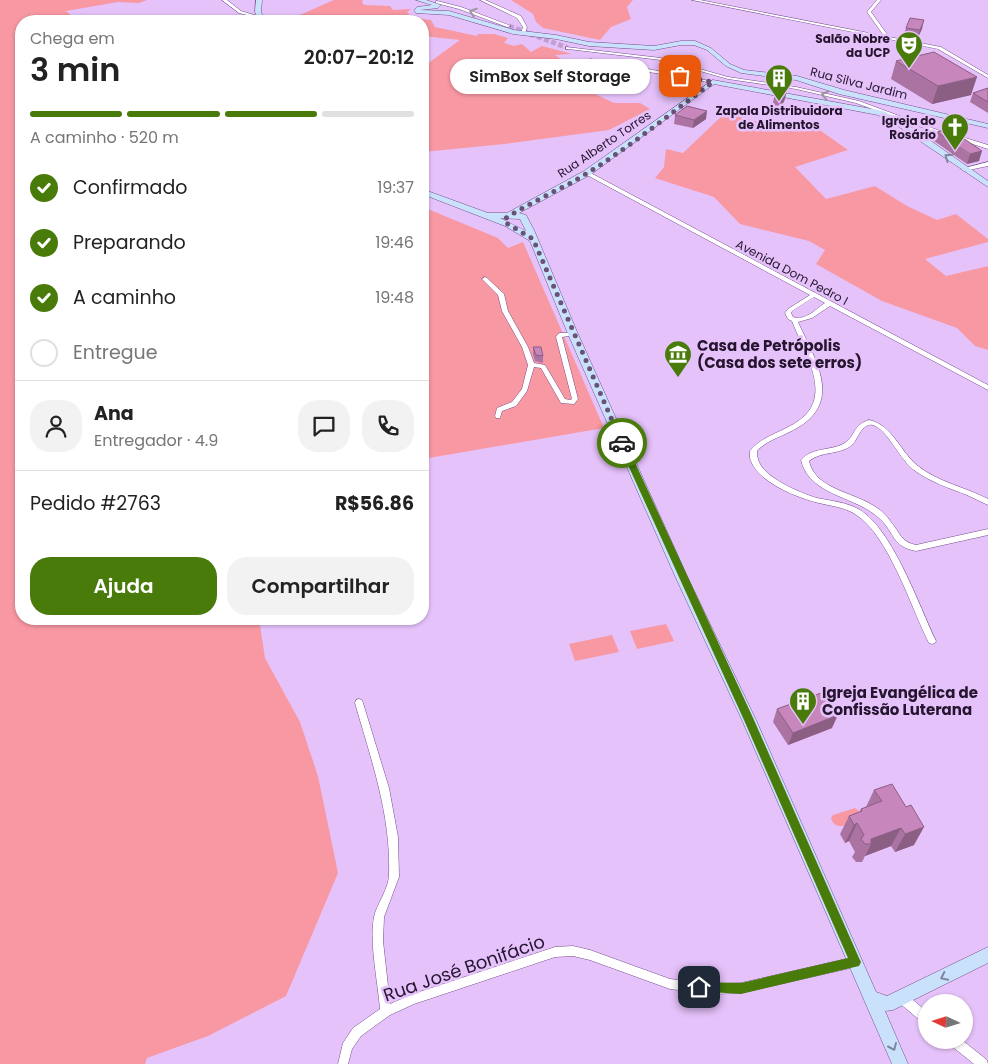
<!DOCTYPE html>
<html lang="pt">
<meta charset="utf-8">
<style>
body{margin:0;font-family:Poppins,sans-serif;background:#f2f2f2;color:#222;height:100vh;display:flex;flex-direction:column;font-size:19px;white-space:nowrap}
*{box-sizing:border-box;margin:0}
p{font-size:16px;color:#767676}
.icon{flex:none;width:28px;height:28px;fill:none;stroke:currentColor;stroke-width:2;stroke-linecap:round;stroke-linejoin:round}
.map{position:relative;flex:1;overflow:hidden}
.side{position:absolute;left:15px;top:15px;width:414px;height:610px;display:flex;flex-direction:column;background:#fff;border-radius:20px;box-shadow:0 1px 4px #0004}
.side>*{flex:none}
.needle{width:32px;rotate:274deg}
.fabs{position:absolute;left:918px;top:994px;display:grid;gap:10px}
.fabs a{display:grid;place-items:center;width:55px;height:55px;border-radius:50%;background:#fff;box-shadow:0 1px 4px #0004;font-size:25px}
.pin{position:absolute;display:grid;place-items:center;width:42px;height:42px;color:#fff;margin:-21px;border-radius:10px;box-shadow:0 2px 8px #0006}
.courier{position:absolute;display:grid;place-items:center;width:50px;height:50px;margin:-25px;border:4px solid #487b09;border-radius:50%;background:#fff;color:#222;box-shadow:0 1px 6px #0007}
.bubble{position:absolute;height:35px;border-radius:18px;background:#fff;box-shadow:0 1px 4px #0004;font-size:16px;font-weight:600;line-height:35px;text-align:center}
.headline em{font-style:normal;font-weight:600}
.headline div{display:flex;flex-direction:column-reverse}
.headline{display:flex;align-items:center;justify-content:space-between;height:85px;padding:0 15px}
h1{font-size:32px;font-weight:600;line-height:38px}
.bar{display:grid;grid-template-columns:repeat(4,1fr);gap:8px 5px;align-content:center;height:60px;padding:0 15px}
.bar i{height:6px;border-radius:4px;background:#e0e0e0}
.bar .selected{background:#487b09}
.bar p{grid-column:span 4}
.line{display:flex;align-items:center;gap:12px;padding:0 15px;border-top:1px solid #e0e0e0}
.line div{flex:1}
.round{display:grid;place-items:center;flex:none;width:52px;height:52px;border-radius:20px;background:#f2f2f2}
ol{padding:0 15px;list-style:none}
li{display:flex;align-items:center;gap:15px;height:55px}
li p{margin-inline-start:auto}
li .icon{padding:5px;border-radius:50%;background:#487b09;color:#fff;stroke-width:4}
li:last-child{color:#767676}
li i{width:28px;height:28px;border:2px solid #e0e0e0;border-radius:50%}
.cta{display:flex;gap:10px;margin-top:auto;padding:10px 15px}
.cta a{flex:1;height:58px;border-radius:20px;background:#487b09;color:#fff;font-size:20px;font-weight:600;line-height:58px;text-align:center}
.cta a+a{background:#f2f2f2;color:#222}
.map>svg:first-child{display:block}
.green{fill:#f898a3}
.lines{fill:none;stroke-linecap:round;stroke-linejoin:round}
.street-tunnel{stroke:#c09fd2;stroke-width:5;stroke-dasharray:5 2.5;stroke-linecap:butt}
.street-casing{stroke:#754d8c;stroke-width:1}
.secondary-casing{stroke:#754d8c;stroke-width:1}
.street{fill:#fff;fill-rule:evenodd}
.secondary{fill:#c9e1fb;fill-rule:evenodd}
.wall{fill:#ab73a2}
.shaded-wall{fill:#8b5e84}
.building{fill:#c786bc;stroke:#8b5e84}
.oneway{stroke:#9d96a1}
.oneway2{stroke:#80859f}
.route{fill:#487b09}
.done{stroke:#695276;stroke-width:5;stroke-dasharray:0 9}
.labels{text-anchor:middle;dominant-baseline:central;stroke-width:5;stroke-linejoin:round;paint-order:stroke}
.far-poi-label{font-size:12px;font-weight:bold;fill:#26152f;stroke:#e6c2fb;text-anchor:end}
.far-street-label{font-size:12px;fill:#26152f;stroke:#e6c2fb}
.poi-label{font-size:15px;font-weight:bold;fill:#26152f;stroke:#e6c2fb;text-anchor:start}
.near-street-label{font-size:18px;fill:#26152f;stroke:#e6c2fb}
</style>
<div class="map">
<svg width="988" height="1064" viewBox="0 0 988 1064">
<rect width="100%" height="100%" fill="#e6c2fb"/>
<g class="green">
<polygon points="0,0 147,0 139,3 118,2 66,11 73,17 72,21 21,21 21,619 259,619 265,658 300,722 318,776 338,873 286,996 208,1036 147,1058 145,1064 0,1064"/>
<polygon points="334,0 363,0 362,2 364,5 390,6 393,10 411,9 407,12 413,18 431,20 435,27 477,36 478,34 494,34 508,38 504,43 514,46 522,44 531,52 542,46 572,54 555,55 575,69 589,74 603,88 595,94 614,103 640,103 650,109 609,130 504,144 423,152 423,67 460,40 423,36 422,21 286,21"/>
<polygon points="511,0 633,0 627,7 631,19 611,27 600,40 543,28 536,22 533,14"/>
<polygon points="726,112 774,127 788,129 814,126 848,150 795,167 826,199 875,186 907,206 937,220 956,214 988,239 988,242 925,259 946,276 988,266 988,350 975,346 957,328 882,301 816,264 825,250 809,241 740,224 714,197 655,178 664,167 666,149 683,153"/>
<polygon points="423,207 498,238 508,248 523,242 604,428 423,459"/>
<polygon points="666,624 674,641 637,649 630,631"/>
<polygon points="612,635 619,652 575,661 569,644"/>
<path d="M855 808 862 813V820C851 823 835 833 831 818L833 815Z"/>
</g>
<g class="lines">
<polyline class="street-tunnel" points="509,26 568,48"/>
<g class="street-casing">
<g id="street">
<polygon points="222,0 227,0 241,11 264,18 262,19 239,13"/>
<polygon points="480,0 485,0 521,16 527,27 525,34 521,33 523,27 517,18"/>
<polygon points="692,0 700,0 884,36 867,12 877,0 881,0 871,12 889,37 941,47 988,75 988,78 938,49"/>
<polygon points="437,1 461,7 511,26 507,27 459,9 436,3 436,1"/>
<polygon points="566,47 661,58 728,77 796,87 859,101 951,135 946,136 856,103 796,89 728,79 661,60 568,49 566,49"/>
<polygon points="590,59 648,69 715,82 713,83 649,72 634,91 632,91 630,90 645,71 592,61 590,61"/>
<polygon points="959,136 988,145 988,149 957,139 957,137"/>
<polygon points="988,162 988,166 964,171 961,169"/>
<path d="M587 171 988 385V390L830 306 812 318 798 322C814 358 844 401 797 428 784 436 768 439 757 451 757 454 757 456 758 459 762 477 800 493 817 498 831 501 847 502 860 510 893 530 919 606 936 641L935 643 932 644 929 643C911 608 889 535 855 514 844 507 831 506 819 503 798 498 756 482 750 458 750 456 750 453 750 451 760 438 776 434 790 426 838 402 806 357 792 321L788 319 785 313 788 309 810 295 585 174 584 173ZM814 297 825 303C815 310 805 321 793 317L791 313 792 311Z"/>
<polygon points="485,277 487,278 504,294 508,311 528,347 534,363 545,365 565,399 570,400 572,399 556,337 558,334 560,333 575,333 575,335 562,337 578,399 574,404 561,403 541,368 534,367 527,391 516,406 502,411 500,418 496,418 495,416 497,408 512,402 522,389 528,365 522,347 502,311 498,295 482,279"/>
<path d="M869 420C893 425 900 452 918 466 938 482 965 487 988 499V505C981 502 974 498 967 495 949 488 930 482 914 470 900 460 888 430 873 425 862 422 858 439 852 445 840 455 821 451 809 461 815 489 853 492 874 506 881 510 887 516 891 522 900 533 901 542 916 545L988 529V535L916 551C891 546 896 534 880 519 857 496 809 496 801 460 813 447 829 451 843 444 856 437 852 425 869 420Z"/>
<path d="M359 699 362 700 363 703 389 788 398 837 399 877 384 917 383 941 390 1004 413 994 555 947 573 946 590 950 670 979 713 984 741 983 855 957 859 958 860 962 859 966 741 993 713 994 670 989 590 960 573 956 555 957 414 1004 390 1015 361 1036 352 1049 348 1064H338L343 1043 353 1028 380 1009C378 983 369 942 374 917 377 903 389 889 389 874 391 815 371 759 355 703L356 700Z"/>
<polygon points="902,993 906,994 926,1011 926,1023 922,1022 898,1002 897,998 898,994"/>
<polygon points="948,1040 962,1040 987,1060 988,1064 974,1064 949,1044"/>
</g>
</g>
<g class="secondary-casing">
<g id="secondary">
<polygon points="256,0 262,0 261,12 265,21 259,21 255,12"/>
<polygon points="416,0 426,0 441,5 438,8 420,10 449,11 514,30 556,35 589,42 654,46 681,41 695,41 711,48 730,64 744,70 797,76 844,90 988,124 988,128 839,94 796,80 741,73 726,66 707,50 694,45 681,45 654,50 589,46 556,39 513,34 449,15 416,13 414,10 417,7 432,5"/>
<path d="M713 80 883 111 898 118 988 181V187L892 122 878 115 714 84 590 175 519 213 526 215 534 230 578 334 687 576 756 720 876 992 887 996 988 947V963L893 1010 885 1011 908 1064H892L742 720 675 576 568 334 530 241 505 226 422 194V189L488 213H507L584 171ZM500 218 520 219 526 231Z"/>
</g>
</g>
<use href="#street" class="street"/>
<use href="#secondary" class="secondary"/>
</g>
<g class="wall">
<polygon points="906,28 922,29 917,39 903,37"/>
<polygon points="896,61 971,95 932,104 891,79"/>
<polygon points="679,73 678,79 672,87 664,86 665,80"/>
<polygon points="781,80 785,99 780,109 772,107 776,89"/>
<polygon points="988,88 988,113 970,102 973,93"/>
<polygon points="675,115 706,119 693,128 674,124"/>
<polygon points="937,132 979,161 967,164 934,141"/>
<polygon points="533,347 543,356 543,363 535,361 533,354"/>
<polygon points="777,709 832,728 788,745 773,722"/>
<polygon points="874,790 914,845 895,852 891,846 865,856 862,862 856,862 852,857 855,852 849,841 845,843 840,834 849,816 859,813 861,809 866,807"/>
</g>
<g class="shaded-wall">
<polygon points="924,20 922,29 917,39 920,30"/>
<polygon points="679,73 678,79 672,87 673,81"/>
<polygon points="977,77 971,95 932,104 938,86"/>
<polygon points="789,81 785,99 780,109 783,90"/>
<polygon points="707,111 706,119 693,128 694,120"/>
<polygon points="982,151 979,161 967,164 970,154"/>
<polygon points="838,715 832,728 788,745 793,733"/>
<polygon points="857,823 849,841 845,843 854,825"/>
<polygon points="924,827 914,845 895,852 905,834"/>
<polygon points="901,828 891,846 865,856 871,844 871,839"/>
</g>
<g class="building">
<polygon points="910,18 924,20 920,30 906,28"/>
<polygon points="934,52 977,77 938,86 896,61"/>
<polygon points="670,71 679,73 673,81 665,80"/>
<polygon points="781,80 789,81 783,90 776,89"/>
<polygon points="988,88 988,102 973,93"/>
<polygon points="687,106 707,111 694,120 675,115"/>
<polygon points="950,129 982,151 970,154 937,132"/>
<polygon points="533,347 541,347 543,356 536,355"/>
<polygon points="821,693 838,715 793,733 777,709"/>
<polygon points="892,784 906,807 911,805 924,827 905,834 901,828 871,839 871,844 865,844 861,839 864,835 857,823 854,825 849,816 862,811 861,809 882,801 874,790"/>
</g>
<defs><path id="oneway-chevron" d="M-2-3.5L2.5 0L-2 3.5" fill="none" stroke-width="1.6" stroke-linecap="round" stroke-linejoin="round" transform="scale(1.25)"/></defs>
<g class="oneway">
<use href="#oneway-chevron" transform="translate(473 12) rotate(-161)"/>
<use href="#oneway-chevron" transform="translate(825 95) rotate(-168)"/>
</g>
<g class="oneway2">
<use href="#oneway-chevron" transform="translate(948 157) rotate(-145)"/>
<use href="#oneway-chevron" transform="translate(944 977) rotate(154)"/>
<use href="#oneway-chevron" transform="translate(893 1047) rotate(66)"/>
</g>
<polygon class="route" points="622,440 626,443 754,720 859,958 861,962 859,966 741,994 695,991 693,987 695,983 699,982 741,983 848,958 744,720 618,443"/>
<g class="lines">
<path class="done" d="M622 443 533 239 506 223 504 220C507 215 557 190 567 185 619 156 666 117 713 82L680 76"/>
</g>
<defs>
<g id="theatre-pin" transform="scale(1.4375)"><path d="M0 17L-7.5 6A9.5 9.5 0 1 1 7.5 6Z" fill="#487b09" stroke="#e6c2fb"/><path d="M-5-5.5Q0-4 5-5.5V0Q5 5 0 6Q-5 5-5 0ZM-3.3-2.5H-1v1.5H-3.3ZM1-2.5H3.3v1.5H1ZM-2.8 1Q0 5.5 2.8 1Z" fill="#fff"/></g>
<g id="building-pin" transform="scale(1.4375)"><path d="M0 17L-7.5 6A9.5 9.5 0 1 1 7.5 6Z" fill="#487b09" stroke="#e6c2fb"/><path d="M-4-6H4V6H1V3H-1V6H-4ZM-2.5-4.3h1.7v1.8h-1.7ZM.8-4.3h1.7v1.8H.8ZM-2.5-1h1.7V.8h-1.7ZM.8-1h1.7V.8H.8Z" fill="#fff"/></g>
<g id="church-pin" transform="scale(1.4375)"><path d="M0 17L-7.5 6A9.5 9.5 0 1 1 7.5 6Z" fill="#487b09" stroke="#e6c2fb"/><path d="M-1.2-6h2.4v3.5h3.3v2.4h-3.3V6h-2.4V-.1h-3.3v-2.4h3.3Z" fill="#fff"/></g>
<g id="museum-pin" transform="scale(1.4375)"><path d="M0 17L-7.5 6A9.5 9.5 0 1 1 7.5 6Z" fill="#487b09" stroke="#e6c2fb"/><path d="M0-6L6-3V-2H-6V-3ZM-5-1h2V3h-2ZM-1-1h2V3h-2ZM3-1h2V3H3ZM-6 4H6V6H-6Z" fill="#fff"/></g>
</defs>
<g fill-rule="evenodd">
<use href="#theatre-pin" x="909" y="45"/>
<use href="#building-pin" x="779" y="78"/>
<use href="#church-pin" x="955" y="127"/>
<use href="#museum-pin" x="678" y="354"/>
<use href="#building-pin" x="803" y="701"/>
</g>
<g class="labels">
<g class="far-poi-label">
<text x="890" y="38">Salão Nobre<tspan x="890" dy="14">da UCP</tspan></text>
<text x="779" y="110" text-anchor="middle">Zapala Distribuidora<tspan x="779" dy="14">de Alimentos</tspan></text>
<text x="936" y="120">Igreja do<tspan x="936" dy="14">Rosário</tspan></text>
</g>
<g class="far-street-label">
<text transform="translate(859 83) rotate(14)">Rua Silva Jardim</text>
<text transform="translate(604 144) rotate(-34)">Rua Alberto Torres</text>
<text transform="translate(792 272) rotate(28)">Avenida Dom Pedro I</text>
</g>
<g class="poi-label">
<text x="697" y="345">Casa de Petrópolis<tspan x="697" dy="17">(Casa dos sete erros)</tspan></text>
<text x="822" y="692">Igreja Evangélica de<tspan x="822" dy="17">Confissão Luterana</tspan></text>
</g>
<g class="near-street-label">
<text transform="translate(464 968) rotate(-19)">Rua José Bonifácio</text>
</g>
</g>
</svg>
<div class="fabs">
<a><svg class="needle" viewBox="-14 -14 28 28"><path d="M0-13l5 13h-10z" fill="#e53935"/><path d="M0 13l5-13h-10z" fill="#767676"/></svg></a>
</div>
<div class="pin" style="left:680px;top:76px;background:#ea580c"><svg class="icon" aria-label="bag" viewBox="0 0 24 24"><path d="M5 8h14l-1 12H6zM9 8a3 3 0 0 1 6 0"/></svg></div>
<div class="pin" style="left:699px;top:987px;background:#1f2937"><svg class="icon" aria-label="home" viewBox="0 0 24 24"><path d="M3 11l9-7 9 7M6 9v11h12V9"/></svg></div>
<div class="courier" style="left:622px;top:443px"><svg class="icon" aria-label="car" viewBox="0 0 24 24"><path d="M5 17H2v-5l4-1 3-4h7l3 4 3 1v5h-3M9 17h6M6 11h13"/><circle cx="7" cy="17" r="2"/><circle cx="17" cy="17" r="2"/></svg></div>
<div class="bubble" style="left:450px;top:59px;width:200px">SimBox Self Storage</div>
<section class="side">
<div class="headline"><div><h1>3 min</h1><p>Chega em</p></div><em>20:07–20:12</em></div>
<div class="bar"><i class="selected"></i><i class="selected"></i><i class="selected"></i><i></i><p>A caminho · 520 m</p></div>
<ol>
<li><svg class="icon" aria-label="check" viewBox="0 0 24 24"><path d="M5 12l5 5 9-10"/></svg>Confirmado<p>19:37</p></li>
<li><svg class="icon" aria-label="check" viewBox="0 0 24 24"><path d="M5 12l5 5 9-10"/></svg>Preparando<p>19:46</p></li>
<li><svg class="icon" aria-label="check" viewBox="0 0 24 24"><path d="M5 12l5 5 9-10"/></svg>A caminho<p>19:48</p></li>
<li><i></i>Entregue</li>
</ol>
<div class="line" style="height:90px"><a class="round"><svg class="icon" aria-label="person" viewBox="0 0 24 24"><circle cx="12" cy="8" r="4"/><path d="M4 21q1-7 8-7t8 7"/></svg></a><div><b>Ana</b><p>Entregador · 4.9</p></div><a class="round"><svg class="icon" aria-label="chat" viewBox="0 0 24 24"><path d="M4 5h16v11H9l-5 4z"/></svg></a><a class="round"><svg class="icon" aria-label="phone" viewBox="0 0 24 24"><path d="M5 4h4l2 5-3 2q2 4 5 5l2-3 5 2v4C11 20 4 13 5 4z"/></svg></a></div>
<div class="line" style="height:65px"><div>Pedido #2763</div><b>R$56.86</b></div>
<div class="cta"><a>Ajuda</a><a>Compartilhar</a></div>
</section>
</div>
